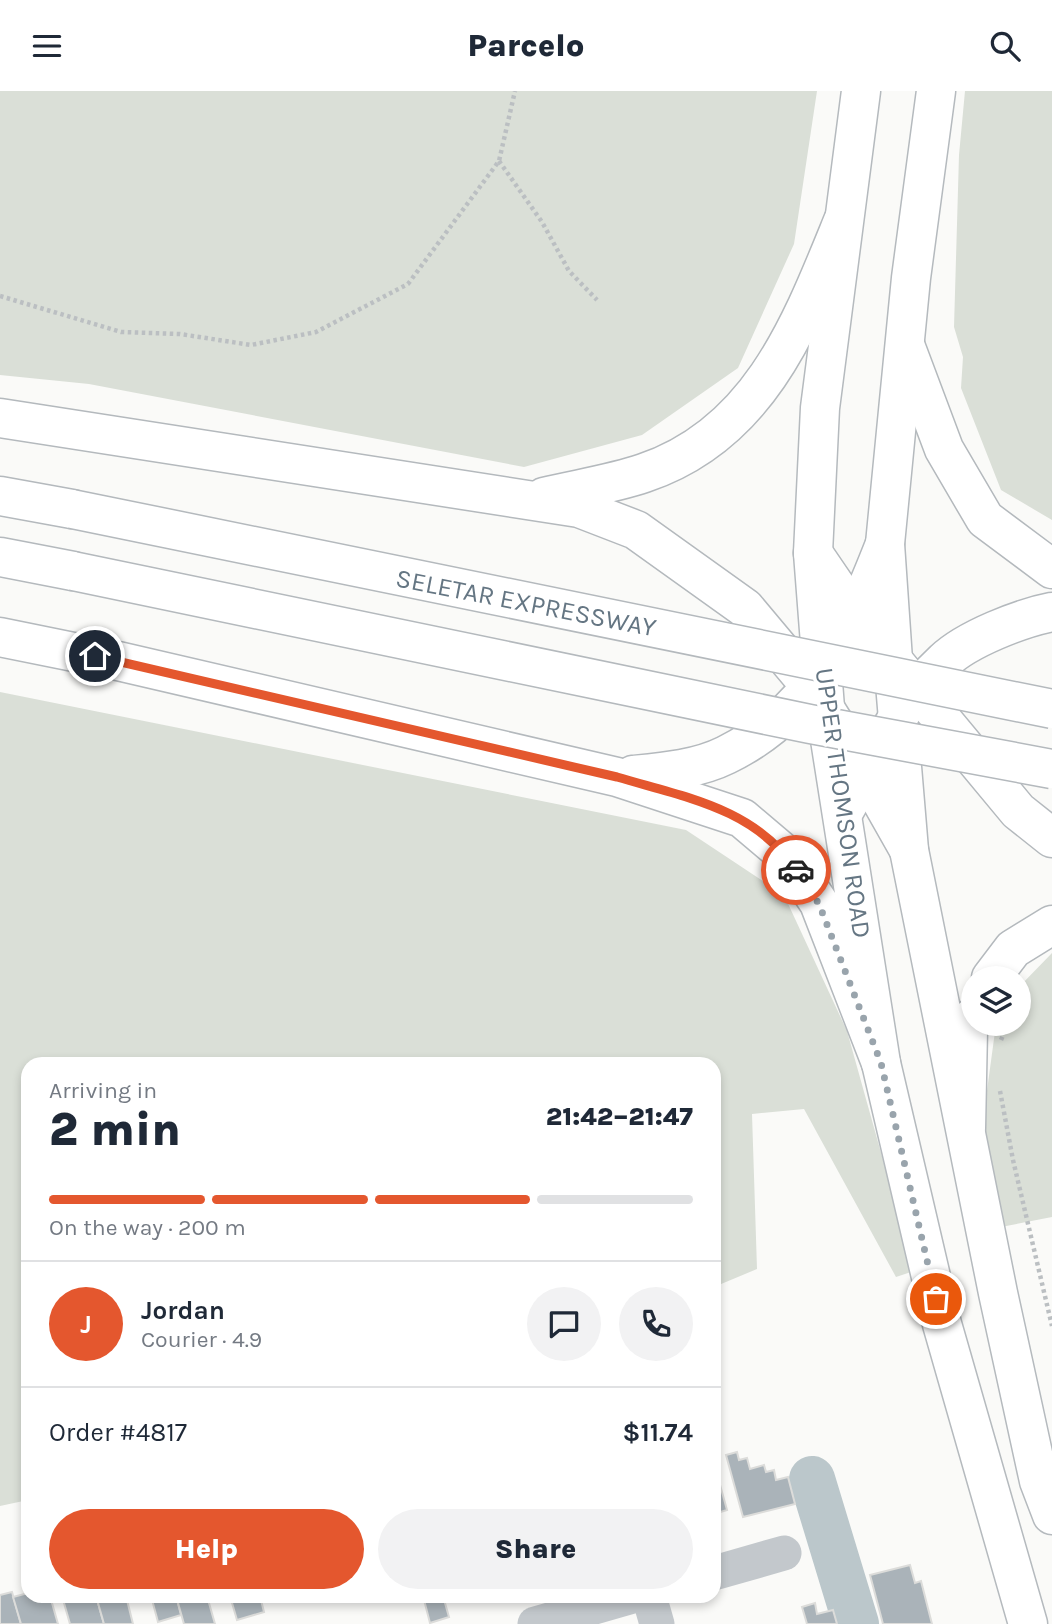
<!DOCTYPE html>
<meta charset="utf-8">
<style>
body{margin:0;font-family:Karla,sans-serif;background:#f2f2f3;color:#1f2937;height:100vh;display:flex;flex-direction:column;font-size:26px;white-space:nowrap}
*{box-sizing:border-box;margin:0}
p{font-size:23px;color:#747a83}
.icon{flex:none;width:38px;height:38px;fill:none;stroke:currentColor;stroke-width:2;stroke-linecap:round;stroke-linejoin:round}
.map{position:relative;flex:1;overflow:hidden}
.details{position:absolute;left:21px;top:966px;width:700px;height:546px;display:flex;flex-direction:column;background:#fff;border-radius:21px;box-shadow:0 4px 10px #0003}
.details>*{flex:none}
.controls{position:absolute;left:961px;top:875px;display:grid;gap:14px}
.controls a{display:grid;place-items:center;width:70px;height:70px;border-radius:50%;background:#fff;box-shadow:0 4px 10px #0003;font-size:35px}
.pin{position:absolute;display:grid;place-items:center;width:60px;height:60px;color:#fff;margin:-30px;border:4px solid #fff;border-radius:50%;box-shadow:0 2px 7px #0007}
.courier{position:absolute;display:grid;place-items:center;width:70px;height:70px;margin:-35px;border:5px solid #e4572e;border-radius:50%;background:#fff;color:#222;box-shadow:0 2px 9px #0007}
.headline em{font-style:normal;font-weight:800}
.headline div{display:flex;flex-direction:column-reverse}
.headline{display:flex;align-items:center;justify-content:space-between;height:119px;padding:0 28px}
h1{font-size:46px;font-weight:800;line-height:52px}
.bar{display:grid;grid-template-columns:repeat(4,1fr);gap:10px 7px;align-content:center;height:84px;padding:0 28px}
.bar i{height:9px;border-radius:5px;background:#e0e1e3}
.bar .current{background:#e4572e}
.bar p{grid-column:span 4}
.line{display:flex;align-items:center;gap:18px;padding:0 28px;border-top:2px solid #e0e1e3}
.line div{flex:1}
.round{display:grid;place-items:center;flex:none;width:74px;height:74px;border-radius:37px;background:#f2f2f3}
.button{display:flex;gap:14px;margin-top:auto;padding:14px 28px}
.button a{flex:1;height:80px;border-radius:42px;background:#e4572e;color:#fff;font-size:28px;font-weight:800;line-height:80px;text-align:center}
.button a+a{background:#f2f2f3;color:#1f2937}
header{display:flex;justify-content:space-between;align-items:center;height:91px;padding:0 28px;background:#fff;font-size:32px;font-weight:800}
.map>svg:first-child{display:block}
.green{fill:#dadfd7}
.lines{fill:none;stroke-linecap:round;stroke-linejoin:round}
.river{stroke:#bbc7cb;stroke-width:46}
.building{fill:#aab3b9;stroke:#dcdcda;stroke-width:2}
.major-casing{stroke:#b5babe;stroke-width:41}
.highway-casing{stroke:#b4b9bd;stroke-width:41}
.path{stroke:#bbbfc2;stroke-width:4.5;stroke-dasharray:3.5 3.5;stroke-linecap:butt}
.minor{stroke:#c3c8cc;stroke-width:35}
.major{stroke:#fff;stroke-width:38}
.highway{stroke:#fff;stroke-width:38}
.highway-bridge-casing{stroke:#b4b9bd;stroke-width:41;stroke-linecap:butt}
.highway-bridge{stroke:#fff;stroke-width:38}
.done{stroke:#99a4ac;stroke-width:7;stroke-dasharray:0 12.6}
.route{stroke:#e4572e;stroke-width:9}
.labels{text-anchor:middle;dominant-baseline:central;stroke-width:7;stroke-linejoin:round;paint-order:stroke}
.street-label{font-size:26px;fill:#657683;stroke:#fff}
</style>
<header><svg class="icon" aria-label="menu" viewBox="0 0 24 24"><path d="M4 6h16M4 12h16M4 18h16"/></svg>Parcelo<svg class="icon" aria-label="search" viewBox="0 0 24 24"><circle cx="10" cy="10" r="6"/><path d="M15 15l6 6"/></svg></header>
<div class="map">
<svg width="1052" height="1533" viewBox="0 0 1052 1533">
<rect width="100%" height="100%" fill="#fafaf8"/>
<g class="green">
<polygon points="0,0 817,0 794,153 738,277 642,344 524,376 89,293 0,284"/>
<polygon points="965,0 1052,0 1052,429 1001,399 961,297 963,266 954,236 959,64"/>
<polygon points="0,601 686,739 784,804 847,940 914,1180 896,1186 804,1018 752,1023 757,1178 714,1196 714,973 28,973 28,1409 0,1415"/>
<polygon points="1052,862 1052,1126 1001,1136 981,1044 996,933 1018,933 1019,896"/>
</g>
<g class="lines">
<polyline class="river" points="812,1388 856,1533"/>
</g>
<g class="building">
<polygon points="737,1361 739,1369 747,1367 750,1378 764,1374 766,1381 774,1379 776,1389 788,1386 795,1413 743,1426 726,1364"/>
<polygon points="714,1372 727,1419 714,1423"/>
<polygon points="910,1474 915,1492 921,1490 932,1533 883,1533 870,1484"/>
<polygon points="12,1501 21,1533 0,1533 0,1504"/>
<polygon points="28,1502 28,1505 50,1505 58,1533 21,1533 13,1506"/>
<polygon points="62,1505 96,1505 104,1533 70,1533"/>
<polygon points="96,1505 126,1505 133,1533 104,1533"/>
<polygon points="151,1505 176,1505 181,1524 158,1531"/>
<polygon points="176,1505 207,1505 215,1533 184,1533"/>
<polygon points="230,1505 260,1505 264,1521 237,1529"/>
<polygon points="423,1505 443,1505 449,1526 430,1532"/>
<polygon points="815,1512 817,1523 833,1519 837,1533 807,1533 802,1516"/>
</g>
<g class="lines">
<g class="major-casing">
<g id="major">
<polyline points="861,0 820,317 813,462 825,617 881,972 942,1233 1028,1533"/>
<polyline points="936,0 911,187 885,453 893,569 909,759 998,1202 1039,1390 1052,1424"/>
</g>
</g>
<g class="highway-casing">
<g id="highway">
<polyline points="905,254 944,358 985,428 1052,478"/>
<polyline points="0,327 579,417 636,439 745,517 812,597 866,683 909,759"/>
<polyline points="0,405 72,418"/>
<path d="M544 406C577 398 612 393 644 382 760 343 801 233 843 130"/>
<polyline points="813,462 856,525 1018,720 1052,747"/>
<polyline points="0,466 73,480"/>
<polyline points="0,546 118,570 617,686 742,727 788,766 819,812 881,972"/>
<path d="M633 684C664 681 698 678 726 664 814 621 851 540 885 453"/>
<path d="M843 722C873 671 900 610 944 570 967 548 1021 527 1052 521"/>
<polyline points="991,887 1013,858 1052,834"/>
<polyline points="966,1037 968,938 973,926"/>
</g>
</g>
<g class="path">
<polyline points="499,70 542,131 569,180 597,209"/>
<polyline points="0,205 121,241 180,243 251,254 316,241 408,193 499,70 515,0"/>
<polyline points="1001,949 1008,933"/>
<polyline points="1000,1000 1013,1069 1052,1235"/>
</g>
<g class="minor">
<polyline points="714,1482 784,1462"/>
<polyline points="649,1505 657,1533"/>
<polyline points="535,1533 633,1505"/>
</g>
<use href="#major" class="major"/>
<use href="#highway" class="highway"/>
<g class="highway-bridge-casing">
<g id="highway-bridge">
<polyline points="72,418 1052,618"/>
<polyline points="73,480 810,633 1052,678"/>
</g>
</g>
<use href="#highway-bridge" class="highway-bridge"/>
</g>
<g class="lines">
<polyline class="done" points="796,779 819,813 881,972 936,1208"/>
<path class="route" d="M95 565 617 686C684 706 755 717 796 779"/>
</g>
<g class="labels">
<g class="street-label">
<text transform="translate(526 512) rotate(11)">SELETAR EXPRESSWAY</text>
<text transform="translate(843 712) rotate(82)">UPPER THOMSON ROAD</text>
</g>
</g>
</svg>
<div class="controls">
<a><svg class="icon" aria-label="layers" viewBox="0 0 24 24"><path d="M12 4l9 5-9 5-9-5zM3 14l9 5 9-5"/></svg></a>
</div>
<div class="pin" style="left:936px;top:1208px;background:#ea580c"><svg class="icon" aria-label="bag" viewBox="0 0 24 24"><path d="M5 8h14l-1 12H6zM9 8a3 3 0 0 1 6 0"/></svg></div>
<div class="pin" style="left:95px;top:565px;background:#1f2937"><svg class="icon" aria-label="home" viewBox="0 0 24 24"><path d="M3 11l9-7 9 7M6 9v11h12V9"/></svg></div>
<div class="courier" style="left:796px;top:779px"><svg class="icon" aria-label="car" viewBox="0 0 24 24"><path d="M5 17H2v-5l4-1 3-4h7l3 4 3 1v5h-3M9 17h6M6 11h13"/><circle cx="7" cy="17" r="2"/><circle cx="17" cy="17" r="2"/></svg></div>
<section class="details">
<div class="headline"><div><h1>2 min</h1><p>Arriving in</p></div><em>21:42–21:47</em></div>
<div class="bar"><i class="current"></i><i class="current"></i><i class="current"></i><i></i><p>On the way · 200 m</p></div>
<div class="line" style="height:126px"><b class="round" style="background:#e4572e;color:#fff">J</b><div><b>Jordan</b><p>Courier · 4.9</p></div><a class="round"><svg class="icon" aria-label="chat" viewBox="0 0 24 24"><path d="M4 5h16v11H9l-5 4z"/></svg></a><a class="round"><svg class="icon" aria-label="phone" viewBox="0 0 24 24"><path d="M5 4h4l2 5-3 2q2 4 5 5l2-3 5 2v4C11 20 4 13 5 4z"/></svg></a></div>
<div class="line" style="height:91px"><div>Order #4817</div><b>$11.74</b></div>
<div class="button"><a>Help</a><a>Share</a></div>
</section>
</div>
